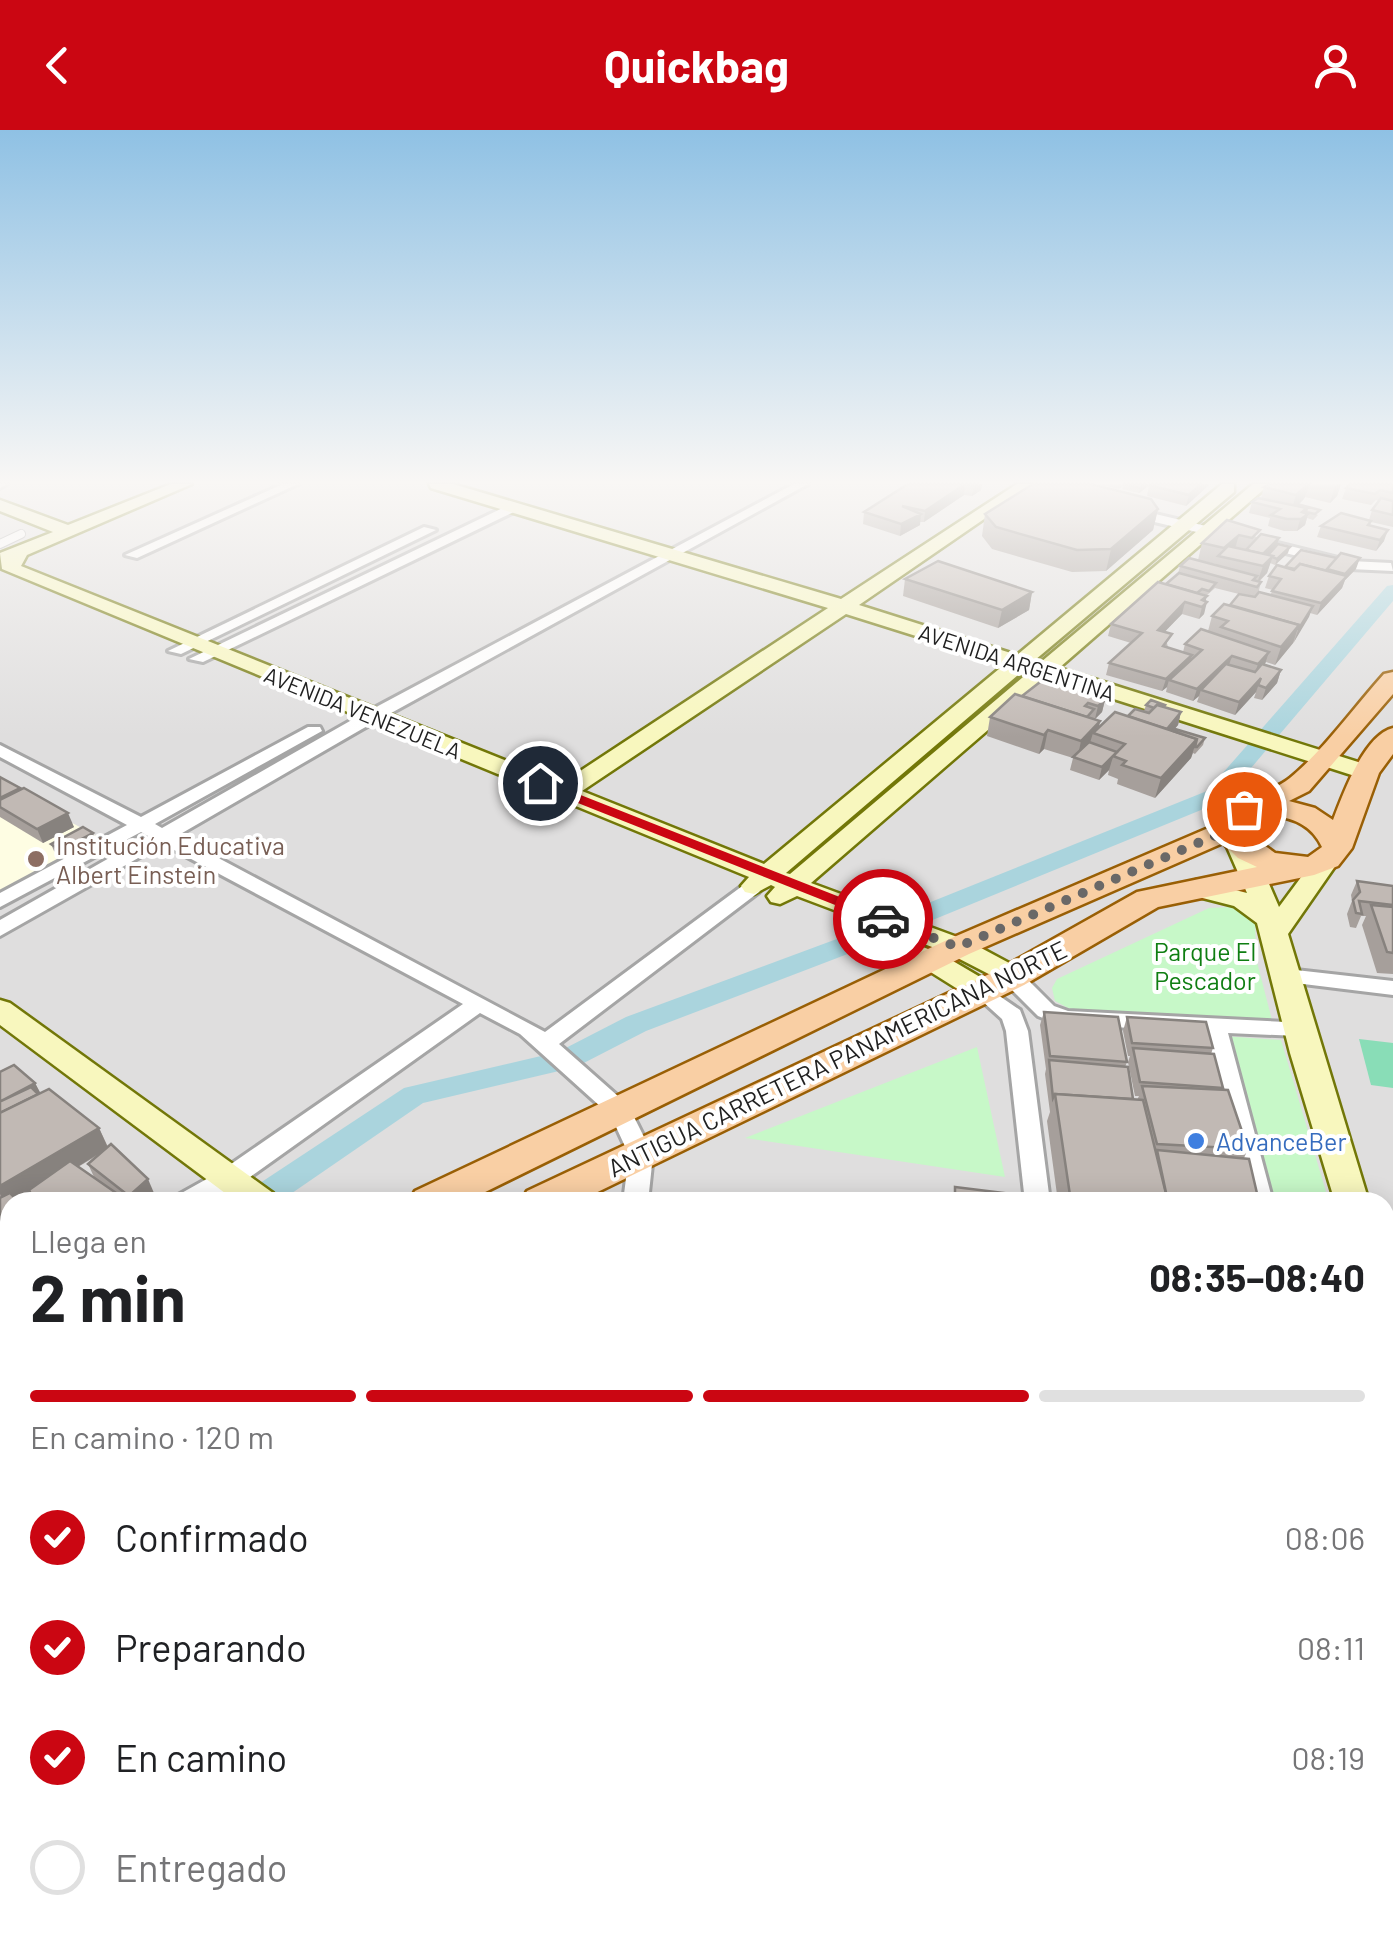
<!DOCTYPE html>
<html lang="es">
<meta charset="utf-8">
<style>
body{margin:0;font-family:Barlow,sans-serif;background:#f6f6f6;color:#202124;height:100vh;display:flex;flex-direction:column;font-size:38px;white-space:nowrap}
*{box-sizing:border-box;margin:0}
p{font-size:32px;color:#757577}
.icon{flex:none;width:55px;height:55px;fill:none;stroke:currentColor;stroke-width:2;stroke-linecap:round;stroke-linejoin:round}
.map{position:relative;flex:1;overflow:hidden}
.drawer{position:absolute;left:0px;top:1062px;width:1395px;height:752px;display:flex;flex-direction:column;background:#fff;border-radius:30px 30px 0 0;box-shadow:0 5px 25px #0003}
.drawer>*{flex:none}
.pin{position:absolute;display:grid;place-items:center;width:85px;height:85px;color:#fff;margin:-42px;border:5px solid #fff;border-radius:50%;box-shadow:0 2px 10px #0007}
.courier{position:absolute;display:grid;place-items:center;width:100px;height:100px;margin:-50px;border:8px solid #cb0612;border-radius:50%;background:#fff;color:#222;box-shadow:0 2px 12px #0007}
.headline em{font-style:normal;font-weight:700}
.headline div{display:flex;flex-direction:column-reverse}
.headline{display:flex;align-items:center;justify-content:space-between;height:170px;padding:0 30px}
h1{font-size:65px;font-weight:700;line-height:75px}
.bar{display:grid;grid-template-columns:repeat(4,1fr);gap:15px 10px;align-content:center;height:120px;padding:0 30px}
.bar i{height:12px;border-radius:8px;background:#e0e0e0}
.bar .active{background:#cb0612}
.bar p{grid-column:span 4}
ol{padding:0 30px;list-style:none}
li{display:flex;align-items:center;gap:30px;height:110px}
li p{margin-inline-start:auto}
li .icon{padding:10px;border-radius:50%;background:#cb0612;color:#fff;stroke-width:4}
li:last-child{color:#757577}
li i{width:55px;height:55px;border:5px solid #e0e0e0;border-radius:50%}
header{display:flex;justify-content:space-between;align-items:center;height:130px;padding:0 30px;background:#cb0612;color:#fff;font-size:45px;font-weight:700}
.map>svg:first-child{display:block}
.residential{fill:#dfdede;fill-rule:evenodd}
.education{fill:#fefde3}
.park{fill:#c7f8c8}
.pitch{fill:#89ddb7}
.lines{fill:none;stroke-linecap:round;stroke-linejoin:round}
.canal{fill:#aad4dd;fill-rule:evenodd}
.lane-casing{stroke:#a5a5a5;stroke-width:10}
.street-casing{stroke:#a5a5a5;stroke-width:6}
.secondary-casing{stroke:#727708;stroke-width:5}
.primary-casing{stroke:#995f05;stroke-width:5}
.lane{stroke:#fff;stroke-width:8}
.street{fill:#fff;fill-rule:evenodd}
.secondary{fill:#f8f7be;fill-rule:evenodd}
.primary{fill:#f9cfa4;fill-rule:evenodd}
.wall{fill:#a69f9b;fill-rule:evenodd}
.shaded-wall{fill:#87827e}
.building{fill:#c1b9b4;stroke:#87827e;stroke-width:2.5}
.route{fill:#cb0612}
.done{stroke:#6a6867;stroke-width:10;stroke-dasharray:0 18}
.education-dot{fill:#8d6e63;stroke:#fff;stroke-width:4}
.shop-dot{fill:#3f7fe0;stroke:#fff;stroke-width:4}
.labels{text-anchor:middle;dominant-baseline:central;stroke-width:8;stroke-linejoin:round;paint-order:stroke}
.far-street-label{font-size:22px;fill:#212121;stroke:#fff}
.education-label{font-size:25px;fill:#785e54;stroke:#fff;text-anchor:start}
.park-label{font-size:25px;fill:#0f7e12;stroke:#fff}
.street-label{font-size:25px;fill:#212121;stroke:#fff}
.shop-label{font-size:25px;fill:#366cbe;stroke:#fff;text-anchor:start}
</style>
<header><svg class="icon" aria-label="back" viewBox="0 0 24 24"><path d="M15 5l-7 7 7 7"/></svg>Quickbag<svg class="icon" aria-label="person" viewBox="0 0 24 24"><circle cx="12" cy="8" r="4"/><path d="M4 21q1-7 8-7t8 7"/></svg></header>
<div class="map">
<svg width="1393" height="1813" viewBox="0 0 1393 1813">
<rect width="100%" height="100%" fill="#f1ede8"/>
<path class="residential" d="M0 354H1393V1813H0ZM10 1072H1385V1805H10Z"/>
<g class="education">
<polygon points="0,654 102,709 0,763"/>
<polygon points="1385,1355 1393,1382 1393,1813 1153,1813 1152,1805 1385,1805"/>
</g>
<g class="park">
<polygon points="1231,777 1255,790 1256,828 1272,890 1070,879 1055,871 1052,858 1057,849 1209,778"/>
<polygon points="1223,906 1281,910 1329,1072 1270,1072"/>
<polygon points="977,917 1005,1047 745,1008"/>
<polygon points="10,1519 10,1612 0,1611 0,1527"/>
</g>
<polygon class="pitch" points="1359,909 1393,913 1393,958 1371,955"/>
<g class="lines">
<g class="canal">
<polygon points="1393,455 1393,471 1223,671 879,812 646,901 576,937 423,973 279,1072 241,1072 245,1063 404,958 558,922 626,887 861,800 1207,661 1387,456"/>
<polygon points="10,1199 10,1230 0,1234 0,1203"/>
</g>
<g class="lane-casing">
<polyline id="lane" points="0,414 21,404"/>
</g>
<g class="street-casing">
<g id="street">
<polygon points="0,354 7,354 0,358"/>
<polygon points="283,354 298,354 137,428 125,425"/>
<polygon points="794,354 808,354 362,599 177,706 545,902 745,754 759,754 762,758 759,762 559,914 628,975 653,1025 648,1072 623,1072 629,1025 611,986 520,904 480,883 239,1055 208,1072 175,1072 178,1065 221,1041 463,874 163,714 0,806 0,790 148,706 141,702 0,777 0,763 127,695 0,627 0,615 141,687 308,597 320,597 322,601 155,694 162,698 350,591"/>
<polygon points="513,373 519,377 518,380 203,532 189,529"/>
<polygon points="1126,377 1231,402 1233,405 1226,409 1121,384 1120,381"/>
<polygon points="424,397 436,400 181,524 168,521"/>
<polygon points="1262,409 1350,431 1391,433 1393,441 1350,439 1257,416 1255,413"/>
<polygon points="1287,839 1393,851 1393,865 1279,851 1276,846 1279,841"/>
<polygon points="1012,840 1020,842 1054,876 1068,881 1306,893 1309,898 1306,903 1298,906 1228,903 1273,1072 1248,1072 1205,902 1058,894 1038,886 1004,852 1001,847 1004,842"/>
<polygon points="982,854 1020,880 1028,901 1050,1072 1025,1072 1006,901 1002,889 971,861"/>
<polygon points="10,1161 10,1187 0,1191 0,1165"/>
<polygon points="1385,1275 1393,1276 1393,1302 1385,1301"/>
<polygon points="186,1805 224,1805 222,1813 182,1813"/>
<polygon points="543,1805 581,1805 581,1813 541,1813"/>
<polygon points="810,1805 848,1805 848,1813 808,1813"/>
<polygon points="1077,1805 1115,1805 1116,1813 1076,1813"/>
</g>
</g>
<g class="secondary-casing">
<g id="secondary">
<path d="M171 354H192L27 425 21 436 562 653 828 478 431 358 429 354H453L841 469 1017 354H1035L859 475 1017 525 1222 354H1234V362L1035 530 1041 532 1253 354H1270L1059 538 1374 637 1378 642 1374 647H1358L1048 548 811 753 968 811 1022 840 1026 847 1022 854 1012 856 948 823 797 766 780 774 771 772 767 766 775 757 771 755 754 764 745 762 741 756 749 747 566 672 550 679 541 677 538 672 546 664 2 439 0 423 53 402 0 381V370L68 395ZM846 484 1005 534 764 734 582 661ZM1024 540 1029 542 790 744 786 743Z"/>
<polygon points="1240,709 1253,717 1279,777 1316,727 1334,727 1338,732 1288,804 1369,1072 1335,1072 1290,923 1257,793 1234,776 1187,764 1183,758 1196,750 1247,763 1227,717"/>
<polygon points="863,794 941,824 992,854 996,861 992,868 972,868 921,836 853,809 849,803 853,797"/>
<polygon points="0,870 10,873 273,1063 278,1072 237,1072 0,895"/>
<polygon points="1385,1165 1393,1168 1393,1223 1385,1220"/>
</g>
</g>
<g class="primary-casing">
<g id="primary">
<path d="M1393 542V564L1309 661 1289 671 1315 678 1333 690C1343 664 1364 605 1393 598V624L1379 643 1352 718 1338 736 1314 745 1158 777 1024 855 577 1072H521L527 1061 1000 839 1137 762 1257 737 1238 728 1223 713 969 824 465 1072H409L415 1061 947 810 1213 696C1224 666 1268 667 1290 648 1323 621 1355 576 1384 544ZM1253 686C1281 684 1309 689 1322 717L1308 727 1275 723 1243 700 1242 695Z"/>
<polygon points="10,1271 10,1315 0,1319 0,1275"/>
<polygon points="10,1329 10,1378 0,1382 0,1333"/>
</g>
</g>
<use href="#lane" class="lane"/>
<use href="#street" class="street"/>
<use href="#secondary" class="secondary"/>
<use href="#primary" class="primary"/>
</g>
<g class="wall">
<polygon points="908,354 982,354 981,360 972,366 964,365 924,392 920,392 920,395 900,406 863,394 864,382"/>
<polygon points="1098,354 1151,354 1139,363 1122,359 1123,356 1119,359"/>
<polygon points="1210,354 1186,376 1147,366 1149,355"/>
<polygon points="1270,354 1341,354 1337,366 1330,373 1305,367 1299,374 1318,385 1313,390 1307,388 1305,395 1297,401 1284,401 1268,396 1270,388 1249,383 1252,372 1261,368 1264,357"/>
<polygon points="1393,354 1393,397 1371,392 1370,395 1384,411 1376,421 1317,407 1321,396 1369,390 1372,380 1379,371 1376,370 1371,375 1342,369 1346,358"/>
<polygon points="1158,379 1153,400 1106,441 1072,442 992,419 982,406 985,384"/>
<path d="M1227 390 1258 408 1277 415 1288 423 1275 435 1270 433 1267 443 1259 452H1261L1258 464 1270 465 1273 460 1265 458 1269 446 1285 437 1356 439 1345 450 1342 458 1317 485 1310 483 1294 512 1275 535 1266 532 1264 535 1281 540 1277 553 1262 570 1254 568 1256 562 1235 585 1197 572 1199 566 1193 571 1166 562 1167 557 1162 561 1106 545 1109 533 1131 513 1108 506 1111 494 1166 454 1178 444 1180 436 1216 434 1198 430 1202 413ZM1215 458 1239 464 1230 475 1212 486 1208 501 1185 514 1183 522 1168 517 1164 502 1182 484 1199 489 1204 484 1206 466Z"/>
<polygon points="905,449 1032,462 1029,480 998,498 903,466"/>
<polygon points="1090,554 1087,564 1105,570 1102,582 1095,589 1092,589 1100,591 1099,598 1144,581 1146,575 1165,575 1165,577 1181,582 1178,595 1173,601 1205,608 1203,615 1195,624 1193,623 1191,628 1155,668 1117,654 1118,649 1108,645 1109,640 1099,650 1070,640 1073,628 1044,619 1039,624 987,606 990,587 1022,566"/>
<polygon points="0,647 21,660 74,697 43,713 0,687"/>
<polygon points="96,710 63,727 54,721 51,714"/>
<polygon points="1357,751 1393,756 1393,844 1377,843 1362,795 1366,786 1361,786 1356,798 1350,797 1347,784 1352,771 1351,765"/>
<polygon points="1044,882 1127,932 1125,937 1133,969 1137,970 1139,966 1135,966 1128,932 1130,926 1128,926 1123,901 1127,887 1213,918 1211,924 1223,960 1248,1019 1244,1028 1259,1072 1058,1072 1047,991 1050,982 1045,944 1046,939 1040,895"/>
<path d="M0 942 35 953 40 963 99 998 108 1017 154 1063 144 1072H126L123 1070 124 1072H35L31 1065 19 1072H10V1133L0 1124ZM98 1025 88 1034 94 1047 78 1037Z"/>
<polygon points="1385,1466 1393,1467 1393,1530 1385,1530"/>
<polygon points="10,1625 10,1752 0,1751 0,1635"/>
<polygon points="1385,1660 1393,1661 1393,1728 1385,1727"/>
<polygon points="1156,1805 1226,1805 1227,1813 1175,1813 1156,1809"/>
<polygon points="1315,1805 1385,1805 1393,1813 1316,1813"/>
</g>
<g class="shaded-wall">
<polygon points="965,354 964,365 924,392 925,381"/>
<polygon points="974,354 982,354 981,360 972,366"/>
<polygon points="1145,354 1151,354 1139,363 1140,358"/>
<polygon points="1201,354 1210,354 1186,376 1189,365"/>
<polygon points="1310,354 1304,369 1294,379 1292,378 1296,365"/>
<polygon points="1338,354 1341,354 1337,366 1330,373 1335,356"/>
<polygon points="1307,378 1308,384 1305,395 1297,401 1302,382"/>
<polygon points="1158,379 1153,400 1106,441 1111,419"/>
<polygon points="921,384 920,395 900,406 901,394"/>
<polygon points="1388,400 1384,411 1376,421 1380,410"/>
<polygon points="1239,405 1234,422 1222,427 1224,418"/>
<polygon points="1279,408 1276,419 1267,426 1260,426"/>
<polygon points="1290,417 1288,423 1275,435 1277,429"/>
<polygon points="1273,426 1267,443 1257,453 1263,436"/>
<polygon points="1360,428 1356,439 1345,450 1342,458 1317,485 1321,473 1342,451 1345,444"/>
<polygon points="1032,462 1029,480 998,498 1002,480"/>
<polygon points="1207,466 1204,476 1207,472 1204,484 1199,489 1202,477 1202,470"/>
<polygon points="1185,472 1182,484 1154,513 1158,500"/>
<polygon points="1313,476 1309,487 1294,512 1298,500"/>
<polygon points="1299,495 1293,513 1275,535 1281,517"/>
<polygon points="1269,522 1265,534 1254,546 1258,534"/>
<polygon points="1192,525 1189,537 1169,550 1167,557 1162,561 1166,549"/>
<polygon points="1232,526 1228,538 1201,560 1199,566 1193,571 1197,559"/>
<polygon points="1281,540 1277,553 1262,570 1266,558"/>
<polygon points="1261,548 1256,562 1235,585 1239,572"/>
<polygon points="1105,570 1102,582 1095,589 1098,576"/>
<polygon points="1181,582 1178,595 1163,612 1167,599"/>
<polygon points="1100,591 1097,605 1093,603 1089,616 1077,630 1081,611"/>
<polygon points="1048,600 1044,619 1039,624 1044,605"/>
<polygon points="1197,609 1191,628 1155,668 1161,648"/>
<polygon points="1113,627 1109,640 1099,650 1102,637"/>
<polygon points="68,683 74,697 43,713 37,699"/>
<polygon points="93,703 96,710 63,727 60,720"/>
<polygon points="35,953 42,966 1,971"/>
<polygon points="99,998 108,1018 9,1079 0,1064 0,1056"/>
<polygon points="148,1049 154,1063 144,1072 132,1072 129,1066"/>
<polygon points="136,1805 155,1805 152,1813 133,1813"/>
<rect x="373" y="1805" width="8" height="8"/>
</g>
<g class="building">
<polygon points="908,354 976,354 973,356 965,354 925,381 902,376 921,384 901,394 864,382"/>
<polygon points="1033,354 1091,354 1151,369 1158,379 1111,419 1077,420 996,397 985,384"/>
<polygon points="1123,354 1145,354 1140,358"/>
<polygon points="1151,354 1201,354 1189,365 1149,355"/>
<polygon points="1270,354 1309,354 1296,365 1264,357"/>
<polygon points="1350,354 1393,354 1393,363 1380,360 1375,364 1346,358"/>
<polygon points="1258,368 1307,378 1302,382 1308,384 1301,389 1287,389 1271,385 1280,379 1252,372"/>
<polygon points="1381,368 1393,371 1393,385 1372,380"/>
<polygon points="1297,374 1320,380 1315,384 1306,382 1307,378 1296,375"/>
<polygon points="1341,383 1371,391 1368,395 1388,400 1380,410 1321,396"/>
<polygon points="1227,390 1260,400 1252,408 1239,405 1224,418 1202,413"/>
<polygon points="1261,404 1279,408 1263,424 1246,420"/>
<polygon points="1278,414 1290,417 1277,429 1268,425"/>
<polygon points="1228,416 1273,426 1263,436 1218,426"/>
<polygon points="1301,420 1337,428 1327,441 1300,434 1295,439 1285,437"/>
<polygon points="1341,423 1360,428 1345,444 1327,439"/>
<polygon points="1189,428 1257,446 1253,450 1261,452 1257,457 1180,436"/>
<polygon points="938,431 1032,462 1002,480 905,449"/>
<polygon points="1300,434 1347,446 1321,473 1272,461 1281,449 1269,446 1277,435 1294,440"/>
<polygon points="1179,443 1216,453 1209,461 1202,459 1197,463 1166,454"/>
<polygon points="1158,452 1207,466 1202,470 1207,472 1202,477 1185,472 1158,500 1172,504 1163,516 1192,525 1166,549 1109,533 1142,503 1111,494"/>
<polygon points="1259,462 1313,476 1298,500 1299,495 1230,475 1239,464 1255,467"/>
<polygon points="1224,474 1299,495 1281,517 1221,497 1228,491 1212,486"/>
<polygon points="1201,499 1269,522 1258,534 1232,526 1197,559 1169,550 1202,520 1185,514"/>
<polygon points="1226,534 1255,542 1262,534 1281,540 1266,558 1258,555 1261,548 1239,572 1201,560"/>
<polygon points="1053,542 1090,554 1081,562 1105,570 1098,576 1088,573 1085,576 1094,579 1087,587 1022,566"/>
<polygon points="1015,564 1100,591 1081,611 1048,600 1044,605 990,587"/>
<polygon points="1151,570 1165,575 1163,577 1157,575 1154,578 1146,575"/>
<polygon points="1157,575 1181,582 1167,599 1128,586 1135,579 1149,583"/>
<polygon points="1115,582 1197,609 1161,648 1122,635 1126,631 1113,626 1125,614 1093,603"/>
<polygon points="1175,599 1205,608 1197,617 1195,617 1197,609 1173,601"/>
<polygon points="1089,612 1117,622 1102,637 1073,627"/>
<polygon points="0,647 20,658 0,668"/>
<polygon points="24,658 68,683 37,699 0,677 0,670"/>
<polygon points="83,697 93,703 60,720 51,714"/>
<polygon points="1357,751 1393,756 1393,775 1359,771 1362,784 1356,783 1353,770 1360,762"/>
<polygon points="1371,775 1393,777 1393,823 1387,822"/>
<polygon points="1044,882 1118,887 1127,932 1050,926"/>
<polygon points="1127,887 1206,892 1213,918 1132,913"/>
<polygon points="1133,918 1214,924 1223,958 1140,952"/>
<polygon points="1049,930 1128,937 1133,969 1055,964 1053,968"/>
<polygon points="14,935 35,953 1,971 31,957 38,964 0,983 0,942"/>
<polygon points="1142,956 1228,960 1248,1019 1157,1014"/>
<polygon points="49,959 99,998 0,1056 0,983"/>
<polygon points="1055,964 1143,970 1168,1072 1071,1072"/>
<polygon points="111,1014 148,1049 129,1066 88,1034"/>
<polygon points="1157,1020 1249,1029 1259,1072 1168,1072"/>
<polygon points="70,1031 122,1067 112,1072 35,1072 29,1060"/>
<polygon points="955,1057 1021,1065 1022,1072 955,1072"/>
<polygon points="10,1063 19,1072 10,1072 10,1127 0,1118 0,1068"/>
<polygon points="1385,1466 1393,1467 1393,1512 1385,1511"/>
<polygon points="6,1624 10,1625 10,1741 0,1740 0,1635"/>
<polygon points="1385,1660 1393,1661 1393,1712 1385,1711"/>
<polygon points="1385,1765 1393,1766 1393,1813 1336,1813 1334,1805 1385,1805"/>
<polygon points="77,1805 136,1805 133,1813 87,1813"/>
<polygon points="231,1805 373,1805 373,1813 340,1812 339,1813 229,1813"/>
<polygon points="398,1805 536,1805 534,1813 396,1813"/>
<polygon points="589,1805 671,1805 670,1813 588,1813"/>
<polygon points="671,1805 758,1805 758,1813 670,1813"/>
<rect x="758" y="1805" width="58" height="8"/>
<polygon points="1181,1805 1226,1805 1227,1813 1223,1813"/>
</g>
<linearGradient id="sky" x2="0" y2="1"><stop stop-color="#8fc1e4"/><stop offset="0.58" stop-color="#f9f7f5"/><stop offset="1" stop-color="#f9f7f5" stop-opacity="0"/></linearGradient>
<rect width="1393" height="607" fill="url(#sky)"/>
<polygon class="route" points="540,649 888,786 890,789 878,792 535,656 535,650"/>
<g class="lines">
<polyline class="done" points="883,789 958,817 1228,700 1234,684 1244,679"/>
</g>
<circle class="education-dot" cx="36" cy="729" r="10"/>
<circle class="shop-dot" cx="1196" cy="1011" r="10"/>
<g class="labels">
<g class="far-street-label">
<text transform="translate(1017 532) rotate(18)">AVENIDA ARGENTINA</text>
<text transform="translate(363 582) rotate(22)">AVENIDA VENEZUELA</text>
</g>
<g class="education-label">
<text x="56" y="715">Institución Educativa<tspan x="56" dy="29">Albert Einstein</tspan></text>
</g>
<g class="park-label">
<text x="1205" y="821">Parque El<tspan x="1205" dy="29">Pescador</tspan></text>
</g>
<g class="street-label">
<text transform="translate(837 928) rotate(-26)">ANTIGUA CARRETERA PANAMERICANA NORTE</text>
</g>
<g class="shop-label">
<text x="1216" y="1011">AdvanceBer</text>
</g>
</g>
</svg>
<div class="pin" style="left:1244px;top:679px;background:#ea580c"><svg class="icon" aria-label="bag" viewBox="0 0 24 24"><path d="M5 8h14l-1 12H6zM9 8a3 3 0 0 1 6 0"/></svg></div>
<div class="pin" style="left:540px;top:653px;background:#1f2937"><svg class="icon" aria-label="home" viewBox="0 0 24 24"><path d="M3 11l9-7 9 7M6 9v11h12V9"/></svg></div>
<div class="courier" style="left:883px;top:789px"><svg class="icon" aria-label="car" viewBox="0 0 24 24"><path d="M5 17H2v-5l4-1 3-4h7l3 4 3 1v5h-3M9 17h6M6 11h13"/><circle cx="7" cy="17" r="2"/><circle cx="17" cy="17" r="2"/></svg></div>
<section class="drawer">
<div class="headline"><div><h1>2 min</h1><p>Llega en</p></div><em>08:35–08:40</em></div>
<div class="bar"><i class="active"></i><i class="active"></i><i class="active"></i><i></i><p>En camino · 120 m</p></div>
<ol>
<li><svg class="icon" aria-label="check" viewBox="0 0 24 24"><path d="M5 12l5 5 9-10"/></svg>Confirmado<p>08:06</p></li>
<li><svg class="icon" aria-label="check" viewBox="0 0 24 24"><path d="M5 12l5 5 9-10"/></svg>Preparando<p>08:11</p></li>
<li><svg class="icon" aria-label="check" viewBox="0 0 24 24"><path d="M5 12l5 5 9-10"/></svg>En camino<p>08:19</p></li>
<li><i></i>Entregado</li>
</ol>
</section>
</div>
